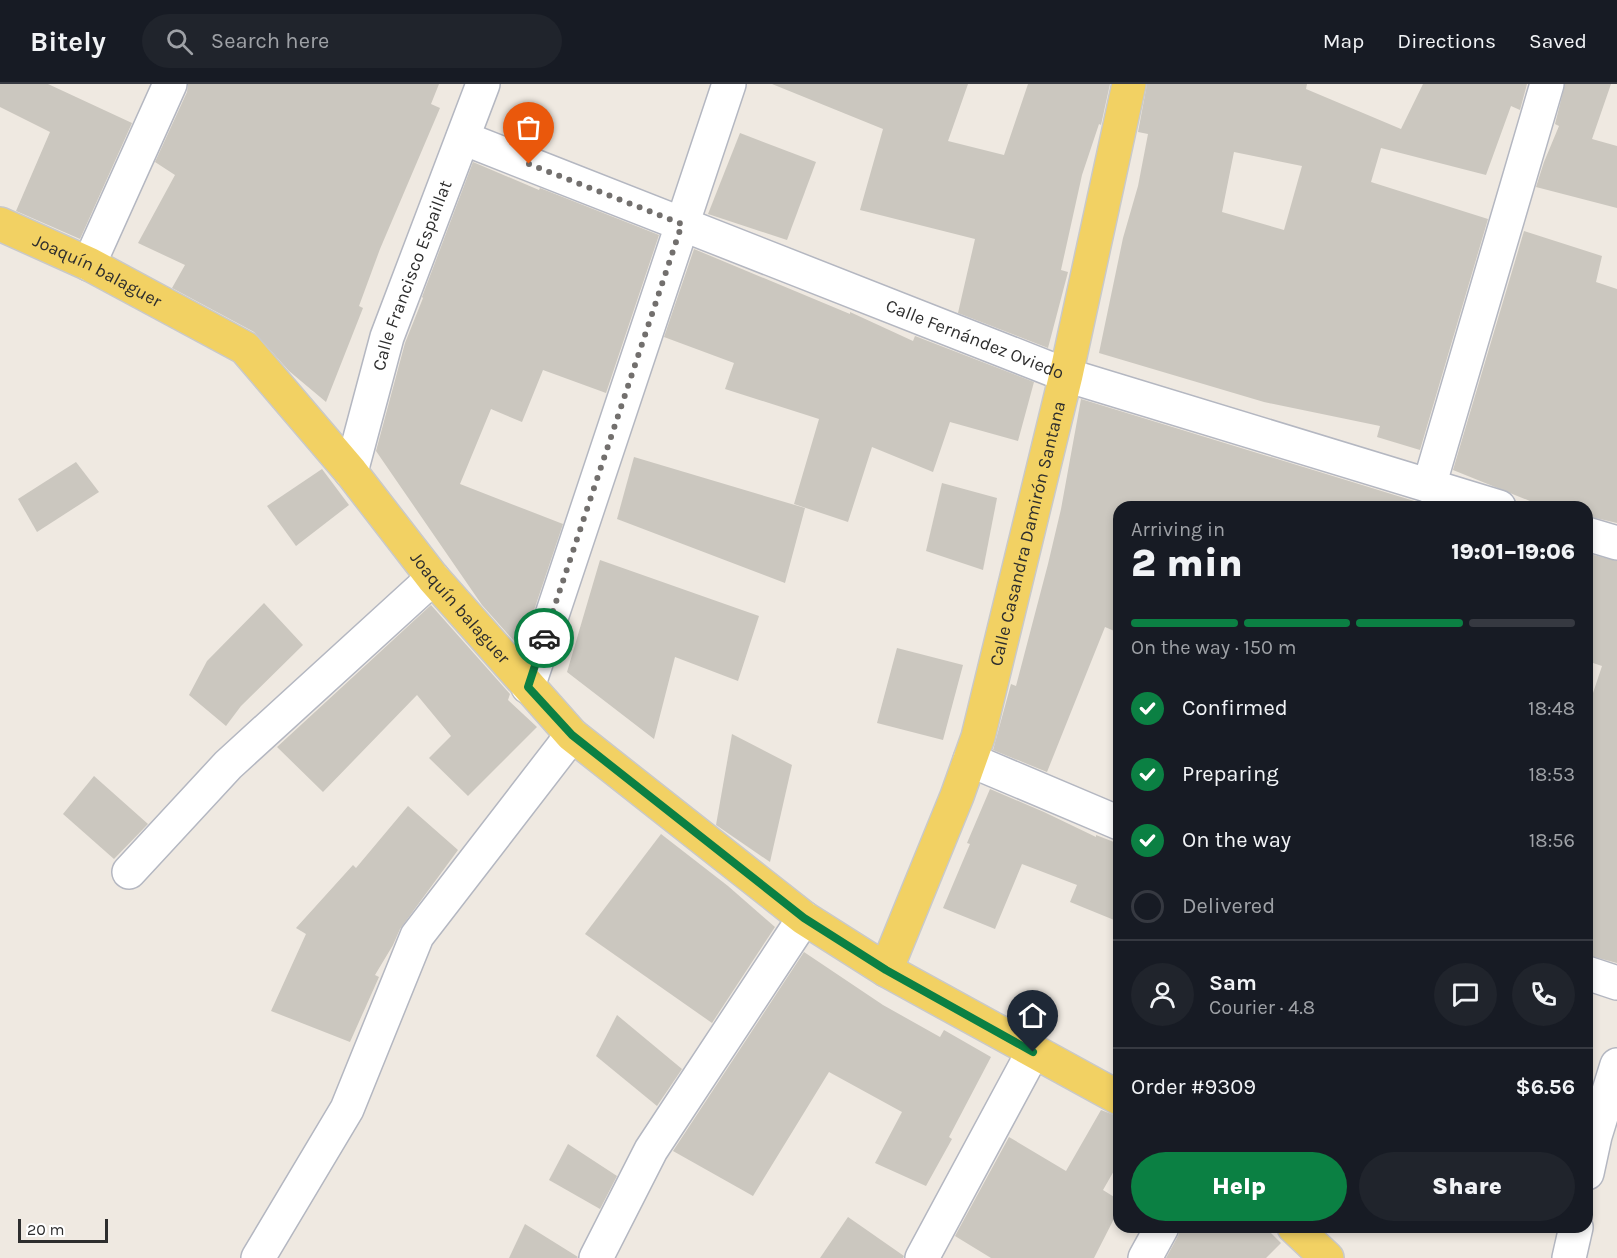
<!DOCTYPE html>
<meta charset="utf-8">
<style>
body{margin:0;font-family:Karla,sans-serif;background:#20242c;color:#f1f3f6;height:100vh;display:flex;flex-direction:column;font-size:22px;white-space:nowrap}
*{box-sizing:border-box;margin:0}
p{font-size:20px;color:#9ea1a6}
.icon{flex:none;width:33px;height:33px;fill:none;stroke:currentColor;stroke-width:2;stroke-linecap:round;stroke-linejoin:round}
.map{position:relative;flex:1;overflow:hidden}
.side{position:absolute;left:1113px;top:417px;width:480px;height:732px;display:flex;flex-direction:column;background:#171b24;border-radius:18px;box-shadow:0 3px 9px #0003}
.side>*{flex:none}
.scale{position:absolute;left:18px;bottom:15px;width:90px;box-sizing:border-box;padding-left:6px;border:3px solid #2e2e2e;border-top:0;font-size:16px;line-height:21px;white-space:nowrap;color:#2e2e2e;-webkit-text-stroke:4px #fff;paint-order:stroke}
.pin{position:absolute;display:grid;place-items:center;width:51px;height:51px;color:#fff;margin:-62px -26px;border-radius:50% 50% 50% 0;rotate:-45deg;box-shadow:0 0 6px #0007}
.pin .icon{rotate:45deg}
.courier{position:absolute;display:grid;place-items:center;width:60px;height:60px;margin:-30px;border:4px solid #0b8043;border-radius:50%;background:#fff;color:#222;box-shadow:0 2px 8px #0007}
.head em{font-style:normal;font-weight:800}
.head div{display:flex;flex-direction:column-reverse}
.head{display:flex;align-items:center;justify-content:space-between;height:102px;padding:0 18px}
h1{font-size:39px;font-weight:800;line-height:45px}
.bar{display:grid;grid-template-columns:repeat(4,1fr);gap:9px 6px;align-content:center;height:72px;padding:0 18px}
.bar i{height:8px;border-radius:4px;background:#363941}
.bar .current{background:#0b8043}
.bar p{grid-column:span 4}
.line{display:flex;align-items:center;gap:15px;padding:0 18px;border-top:2px solid #363941}
.line div{flex:1}
.round{display:grid;place-items:center;flex:none;width:63px;height:63px;border-radius:32px;background:#20242c}
ol{padding:0 18px;list-style:none}
li{display:flex;align-items:center;gap:18px;height:66px}
li p{margin-inline-start:auto}
li .icon{padding:6px;border-radius:50%;background:#0b8043;color:#fff;stroke-width:4}
li:last-child{color:#9ea1a6}
li i{width:33px;height:33px;border:3px solid #363941;border-radius:50%}
.button{display:flex;gap:12px;margin-top:auto;padding:12px 18px}
.button a{flex:1;height:69px;border-radius:36px;background:#0b8043;color:#fff;font-size:24px;font-weight:800;line-height:69px;text-align:center}
.button a+a{background:#20242c;color:#f1f3f6}
header{display:flex;align-items:center;gap:36px;box-sizing:border-box;height:84px;padding:0 30px;background:#171b24;border-bottom:2px solid #363941}
header strong{font-size:28px}
nav{display:flex;gap:33px;margin-inline-start:auto;font-size:21px}
.search{width:420px;height:54px;background:#20242c;display:flex;align-items:center;gap:15px;box-sizing:border-box;padding:0 21px;border-radius:33px;color:#9ea1a6;font-size:22px}
.map>svg:first-child{display:block}
.building{fill:#cbc7bf;fill-rule:evenodd}
.lines{fill:none;stroke-linecap:round;stroke-linejoin:round}
.minor-casing{stroke:#b4b7c1;stroke-width:36}
.major-casing{stroke:#c9c9c9;stroke-width:36}
.minor{stroke:#fff;stroke-width:33}
.major{stroke:#f2d163;stroke-width:33}
.done{stroke:#726f6d;stroke-width:6;stroke-dasharray:0 10.8}
.route{stroke:#0b8043;stroke-width:8}
.labels{text-anchor:middle;dominant-baseline:central;stroke-width:6;stroke-linejoin:round;paint-order:stroke}
.street-label{font-size:18px;fill:#2e2e2e;stroke:#fff}
</style>
<header>
<strong>Bitely</strong>
<div class="search"><svg class="icon" aria-label="search" viewBox="0 0 24 24"><circle cx="10" cy="10" r="6"/><path d="M15 15l6 6"/></svg>Search here</div>
<nav><a>Map</a><a>Directions</a><a>Saved</a></nav>
</header>
<div class="map">
<svg width="1617" height="1174" viewBox="0 0 1617 1174">
<rect width="100%" height="100%" fill="#efe9e1"/>
<g class="building">
<polygon points="0,0 48,0 132,39 80,155 16,127 50,48 0,23"/>
<polygon points="188,0 439,0 431,20 440,24 380,165 359,222 363,224 326,318 289,287 254,248 172,204 185,181 138,159 175,91 155,78 187,8"/>
<polygon points="772,0 968,0 948,57 1004,71 1028,0 1110,0 1101,41 1099,40 1082,91 1061,186 1068,188 1048,264 958,229 975,155 860,126 883,45"/>
<path d="M1147 0H1307L1306 5 1401 45 1423 0H1527L1520 26 1511 22 1486 91 1381 64 1371 98 1488 135 1420 366 1377 353 1380 342 1264 318 1099 269 1123 154 1138 102 1148 50 1138 48ZM1234 68 1302 82 1284 146 1222 128Z"/>
<polygon points="1565,0 1611,0 1592,55 1617,62 1617,124 1536,103 1544,78 1559,42 1555,40"/>
<polygon points="740,49 816,78 787,156 708,130"/>
<polygon points="473,78 539,106 540,104 659,151 606,309 543,286 522,338 491,325 460,400 563,440 521,565 482,521 376,367 405,259 423,214 422,213"/>
<polygon points="1524,147 1602,172 1596,198 1617,205 1617,439 1587,432 1587,423 1528,423 1530,417 1453,386"/>
<polygon points="694,165 850,230 850,228 913,257 915,252 1034,298 1018,357 950,338 933,388 872,363 848,438 794,420 819,335 725,305 734,279 664,253"/>
<polygon points="1081,315 1424,420 1424,423 1119,423 1119,549 1105,543 1047,688 993,666 1011,600 1016,602 1048,480 1061,425"/>
<polygon points="634,373 805,424 785,499 617,435"/>
<polygon points="76,378 99,408 37,448 18,415"/>
<polygon points="322,385 349,421 296,462 267,422"/>
<polygon points="942,399 997,414 983,486 926,467"/>
<polygon points="1590,470 1617,477 1617,879 1587,871 1587,627 1602,582 1587,577 1587,479"/>
<polygon points="600,476 759,532 738,597 675,573 654,655 567,588"/>
<polygon points="264,519 303,561 241,622 226,642 189,611 207,577"/>
<polygon points="431,521 510,610 508,616 537,643 468,712 429,674 451,652 417,611 323,708 277,663"/>
<polygon points="897,564 963,581 943,656 877,639"/>
<polygon points="732,650 792,681 770,778 716,741"/>
<polygon points="94,692 148,740 114,775 63,730"/>
<polygon points="990,705 1044,728 1096,753 1096,751 1119,760 1119,838 1070,818 1077,801 1022,780 995,845 943,824 970,760 967,759"/>
<polygon points="408,722 458,766 400,845 393,861 375,891 379,893 350,958 271,927 306,850 296,844 353,781 356,784"/>
<polygon points="661,750 728,802 775,843 712,939 585,850"/>
<polygon points="804,868 883,921 940,953 944,946 991,973 949,1053 952,1055 926,1102 875,1079 902,1028 829,988 753,1112 673,1067"/>
<polygon points="617,931 682,985 657,1022 596,972"/>
<polygon points="1101,1026 1119,1033 1119,1078 1103,1106 1119,1116 1119,1125 1094,1174 991,1174 955,1152 1009,1053 1066,1087"/>
<polygon points="568,1060 617,1092 600,1125 549,1096"/>
<polygon points="848,1133 904,1172 903,1174 820,1174"/>
<polygon points="525,1140 578,1173 577,1174 509,1174"/>
<polygon points="1181,1143 1265,1143 1281,1159 1266,1174 1166,1174 1178,1152"/>
</g>
<g class="lines">
<g class="minor-casing">
<g id="minor">
<path id="s1" d="M463 54 1066 291 1499 423"/>
<polyline points="89,180 170,0"/>
<path id="s2" d="M351 388 387 253 483 0"/>
<polyline points="1429,402 1547,0"/>
<polyline points="1587,450 1617,459"/>
<polyline points="528,603 729,0"/>
<polyline points="970,676 1119,739"/>
<polyline points="129,788 228,681 433,494"/>
<polyline points="1587,889 1617,899"/>
<polyline points="1587,1089 1595,1052 1617,981"/>
<polyline points="258,1174 347,1025 417,852 572,651"/>
<polyline points="596,1174 651,1066 804,834"/>
<polyline points="922,1174 1033,968"/>
<polyline points="1145,1174 1162,1143"/>
<polyline points="1569,1174 1576,1143"/>
</g>
</g>
<g class="major-casing">
<g id="major">
<path id="s3" d="M0 140 89 180 245 264 351 388 433 494 572 651 804 834 886 886 1119 1014"/>
<path id="s4" d="M886 886 957 712 978 653 1066 291 1129 0"/>
<polyline points="1294,1143 1327,1174"/>
</g>
</g>
<use href="#minor" class="minor"/>
<use href="#major" class="major"/>
</g>
<g class="lines">
<polyline class="done" points="529,80 682,140 544,554"/>
<polyline class="route" points="544,554 528,603 572,651 804,834 886,886 1033,968"/>
</g>
<g class="labels">
<g class="street-label">
<text stroke="none"><textPath href="#s3" startOffset="108">Joaquín balaguer</textPath></text>
<text stroke="none"><textPath href="#s2" startOffset="206">Calle Francisco Espaillat</textPath></text>
<text stroke="none"><textPath href="#s1" startOffset="550">Calle Fernández Oviedo</textPath></text>
<text stroke="none"><textPath href="#s4" startOffset="460">Calle Casandra Damirón Santana</textPath></text>
<text stroke="none"><textPath href="#s3" startOffset="612">Joaquín balaguer</textPath></text>
</g>
</g>
</svg>
<div class="scale">20 m</div>
<div class="pin" style="left:529px;top:80px;background:#ea580c"><svg class="icon" aria-label="bag" viewBox="0 0 24 24"><path d="M5 8h14l-1 12H6zM9 8a3 3 0 0 1 6 0"/></svg></div>
<div class="pin" style="left:1033px;top:968px;background:#1f2937"><svg class="icon" aria-label="home" viewBox="0 0 24 24"><path d="M3 11l9-7 9 7M6 9v11h12V9"/></svg></div>
<div class="courier" style="left:544px;top:554px"><svg class="icon" aria-label="car" viewBox="0 0 24 24"><path d="M5 17H2v-5l4-1 3-4h7l3 4 3 1v5h-3M9 17h6M6 11h13"/><circle cx="7" cy="17" r="2"/><circle cx="17" cy="17" r="2"/></svg></div>
<section class="side">
<div class="head"><div><h1>2 min</h1><p>Arriving in</p></div><em>19:01–19:06</em></div>
<div class="bar"><i class="current"></i><i class="current"></i><i class="current"></i><i></i><p>On the way · 150 m</p></div>
<ol>
<li><svg class="icon" aria-label="check" viewBox="0 0 24 24"><path d="M5 12l5 5 9-10"/></svg>Confirmed<p>18:48</p></li>
<li><svg class="icon" aria-label="check" viewBox="0 0 24 24"><path d="M5 12l5 5 9-10"/></svg>Preparing<p>18:53</p></li>
<li><svg class="icon" aria-label="check" viewBox="0 0 24 24"><path d="M5 12l5 5 9-10"/></svg>On the way<p>18:56</p></li>
<li><i></i>Delivered</li>
</ol>
<div class="line" style="height:108px"><a class="round"><svg class="icon" aria-label="person" viewBox="0 0 24 24"><circle cx="12" cy="8" r="4"/><path d="M4 21q1-7 8-7t8 7"/></svg></a><div><b>Sam</b><p>Courier · 4.8</p></div><a class="round"><svg class="icon" aria-label="chat" viewBox="0 0 24 24"><path d="M4 5h16v11H9l-5 4z"/></svg></a><a class="round"><svg class="icon" aria-label="phone" viewBox="0 0 24 24"><path d="M5 4h4l2 5-3 2q2 4 5 5l2-3 5 2v4C11 20 4 13 5 4z"/></svg></a></div>
<div class="line" style="height:78px"><div>Order #9309</div><b>$6.56</b></div>
<div class="button"><a>Help</a><a>Share</a></div>
</section>
</div>
